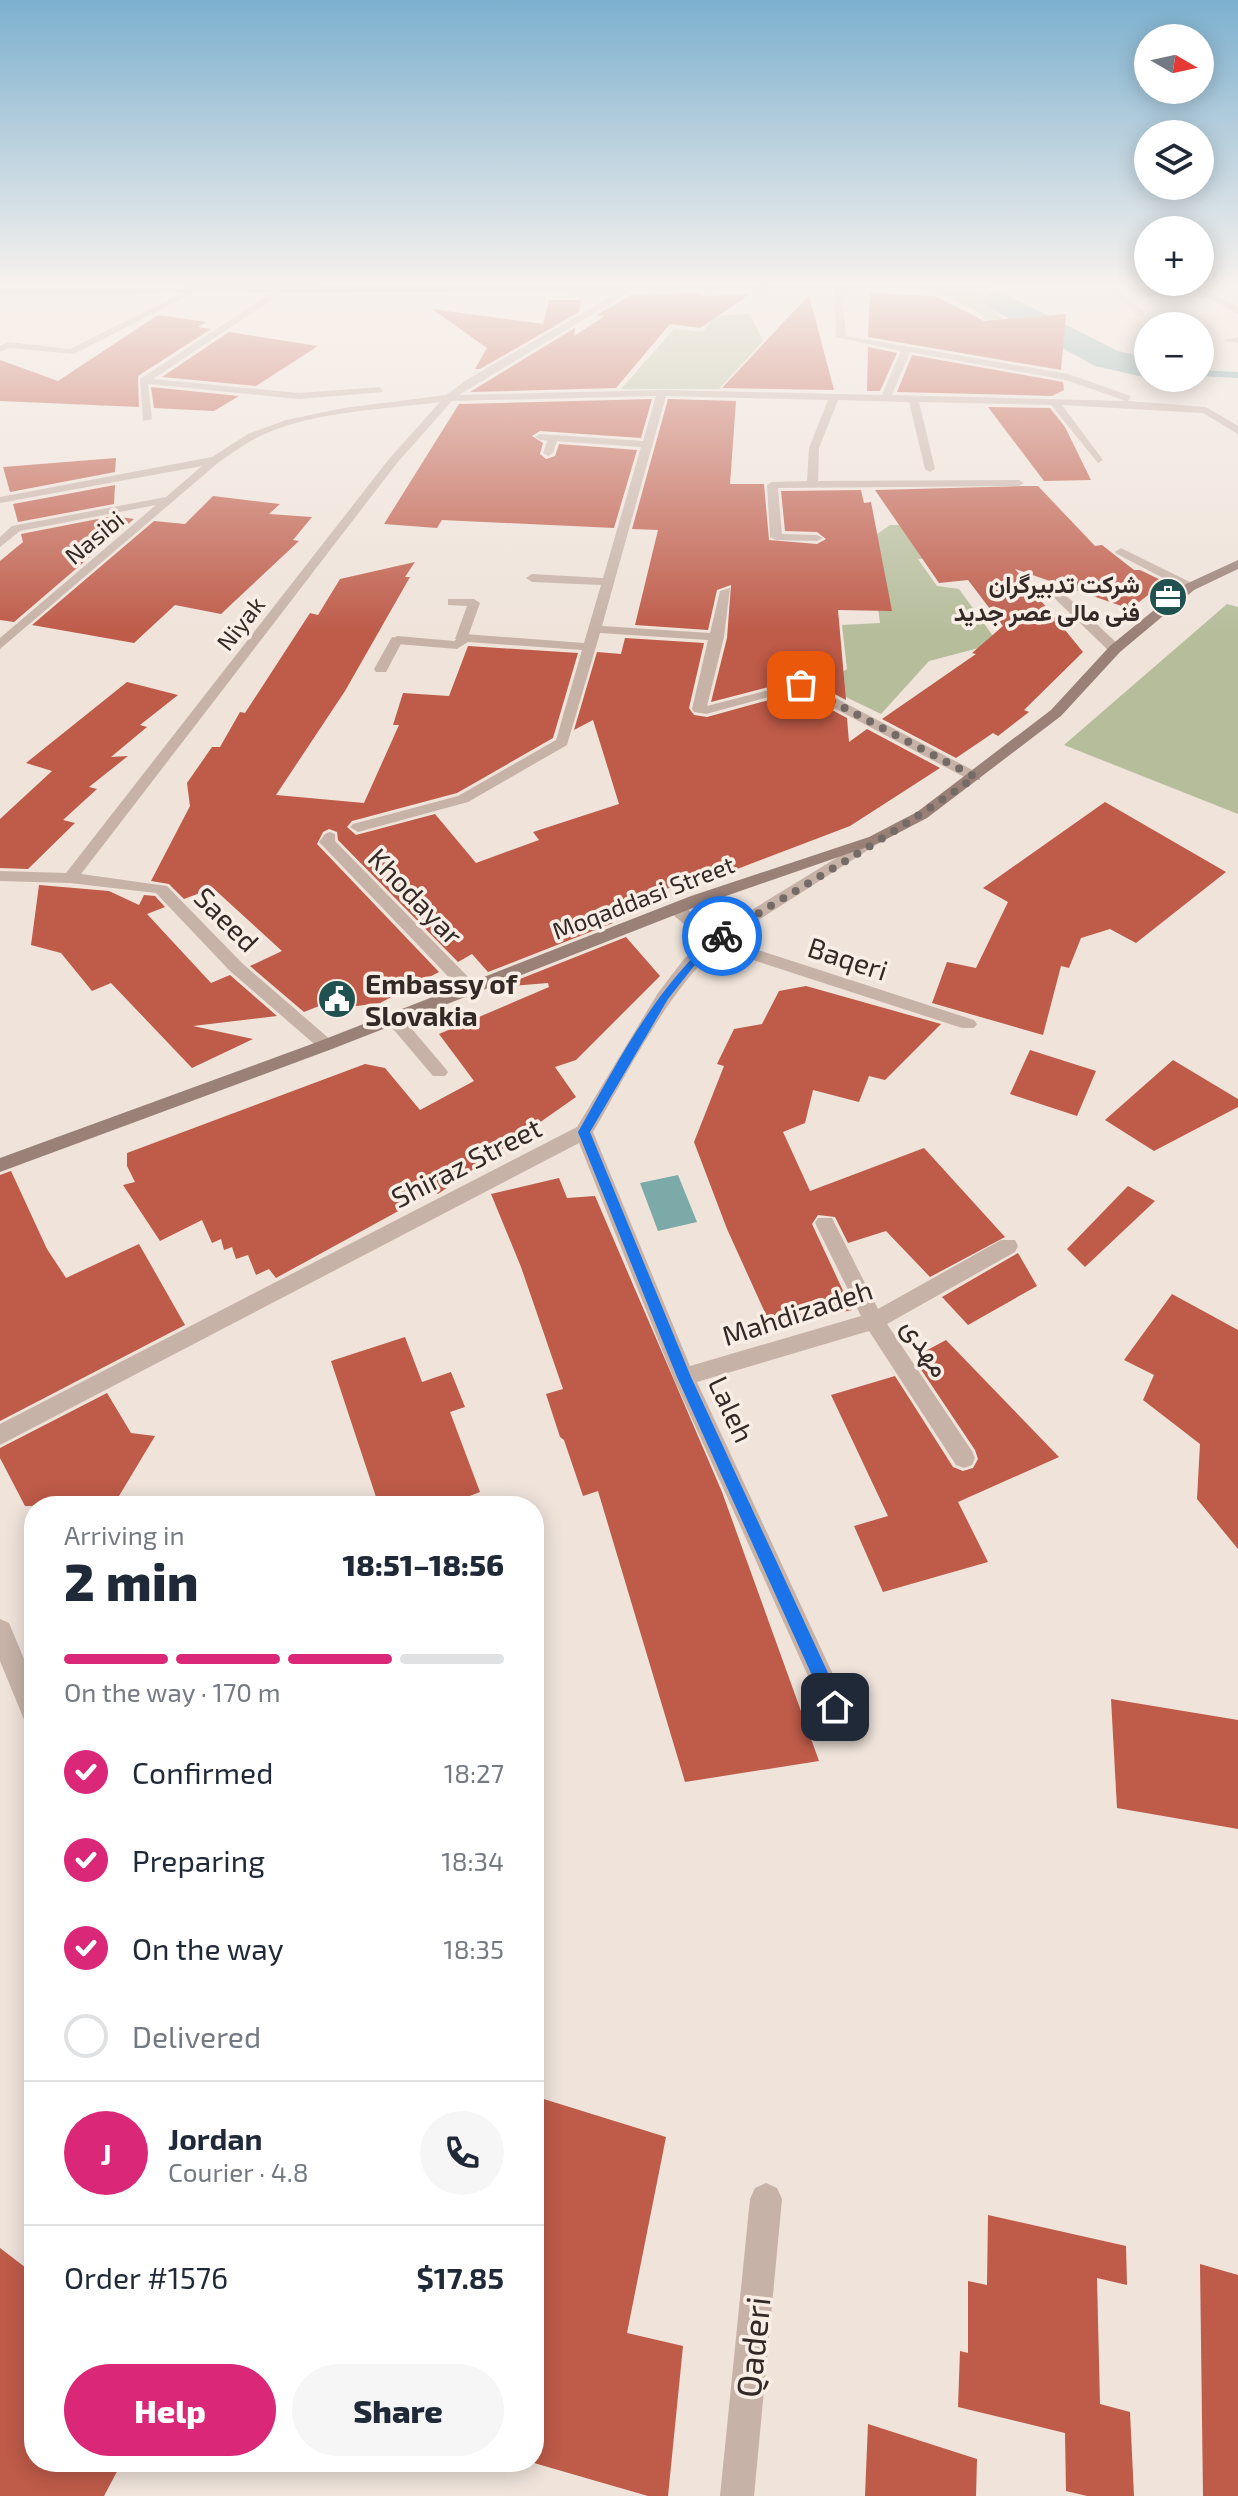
<!DOCTYPE html>
<meta charset="utf-8">
<style>
body{margin:0;font-family:"Exo 2",Vazirmatn,sans-serif;background:#f6f6f7;color:#1f2937;height:100vh;display:flex;flex-direction:column;font-size:30px;white-space:nowrap}
*{box-sizing:border-box;margin:0}
p{font-size:26px;color:#747a83}
.icon{flex:none;width:44px;height:44px;fill:none;stroke:currentColor;stroke-width:2;stroke-linecap:round;stroke-linejoin:round}
.map{position:relative;flex:1;overflow:hidden}
.sheet{position:absolute;left:24px;top:1496px;width:520px;height:976px;display:flex;flex-direction:column;background:#fff;border-radius:32px;box-shadow:0 4px 20px #0003}
.sheet>*{flex:none}
.needle{width:52px;rotate:99deg}
.buttons{position:absolute;left:1134px;top:24px;display:grid;gap:16px}
.buttons a{display:grid;place-items:center;width:80px;height:80px;border-radius:50%;background:#fff;box-shadow:0 4px 20px #0003;font-size:40px}
.pin{position:absolute;display:grid;place-items:center;width:68px;height:68px;color:#fff;margin:-34px;border-radius:16px;box-shadow:0 4px 12px #0006}
.courier{position:absolute;display:grid;place-items:center;width:80px;height:80px;margin:-40px;border:6px solid #1a73e8;border-radius:50%;background:#fff;color:#222;box-shadow:0 2px 10px #0007}
.summary em{font-style:normal;font-weight:800}
.summary div{display:flex;flex-direction:column-reverse}
.summary{display:flex;align-items:center;justify-content:space-between;height:136px;padding:0 40px}
h1{font-size:52px;font-weight:800;line-height:60px}
.bar{display:grid;grid-template-columns:repeat(4,1fr);gap:12px 8px;align-content:center;height:96px;padding:0 40px}
.bar i{height:10px;border-radius:6px;background:#e0e1e3}
.bar .active{background:#db2777}
.bar p{grid-column:span 4}
.line{display:flex;align-items:center;gap:20px;padding:0 40px;border-top:2px solid #e0e1e3}
.line div{flex:1}
.round{display:grid;place-items:center;flex:none;width:84px;height:84px;border-radius:42px;background:#f6f6f7}
ol{padding:0 40px;list-style:none}
li{display:flex;align-items:center;gap:24px;height:88px}
li p{margin-inline-start:auto}
li .icon{padding:8px;border-radius:50%;background:#db2777;color:#fff;stroke-width:4}
li:last-child{color:#747a83}
li i{width:44px;height:44px;border:4px solid #e0e1e3;border-radius:50%}
.action{display:flex;gap:16px;margin-top:auto;padding:16px 40px}
.action a{flex:1;height:92px;border-radius:48px;background:#db2777;color:#fff;font-size:32px;font-weight:800;line-height:92px;text-align:center}
.action a+a{background:#f6f6f7;color:#1f2937}
.map>svg:first-child{display:block}
.green{fill:#b5bd9b}
.water{fill:#7baaa8}
.lines{fill:none;stroke-linecap:round;stroke-linejoin:round}
.stream{stroke:#7baaa8;stroke-width:6}
.river{fill:#7baaa8;fill-rule:evenodd}
.building{fill:#be5b49}
.lane{fill:#c6b2a7;fill-rule:evenodd}
.street{fill:#c6b2a7;fill-rule:evenodd}
.secondary{fill:#9a8178;fill-rule:evenodd}
.route{fill:#1a73e8}
.done{stroke:#756b66;stroke-width:8;stroke-dasharray:0 14.4}
.labels{text-anchor:middle;dominant-baseline:central;stroke-width:7;stroke-linejoin:round;paint-order:stroke}
.far-street-label{font-size:24px;fill:#332a27;stroke:#f8eee5}
.far-poi-label{font-size:24px;font-weight:bold;fill:#332a27;stroke:#f8eee5;text-anchor:end}
.street-label{font-size:28px;fill:#332a27;stroke:#f8eee5}
.poi-label{font-size:28px;font-weight:bold;fill:#332a27;stroke:#f8eee5;text-anchor:start}
.near-street-label{font-size:34px;fill:#332a27;stroke:#f8eee5}
</style>
<div class="map">
<svg width="1238" height="2496" viewBox="0 0 1238 2496">
<rect width="100%" height="100%" fill="#efe3da"/>
<g class="green">
<polygon points="933,289 975,289 1010,310 995,312 1004,320 983,319 982,314"/>
<polygon points="750,314 763,341 719,389 621,389 674,329 703,332 714,316"/>
<polygon points="890,525 940,525 966,555 918,559 937,586 959,589 998,643 929,661 881,714 823,686 847,669 842,625 880,623 869,540"/>
<polygon points="1227,604 1238,607 1238,814 1064,745"/>
</g>
<polygon class="water" points="678,1175 697,1222 658,1231 640,1183"/>
<g class="lines">
<polyline class="stream" points="1200,373 1238,375"/>
<polygon class="river" points="999,291 1118,351 1148,358 1148,378 1095,366 988,307 984,300 988,293"/>
</g>
<g class="building">
<polygon points="700,293 700,296 750,294 700,328 670,324 616,388 470,392 575,328 574,336 605,316 597,315 631,295"/>
<polygon points="870,293 935,296 984,321 1066,314 1061,370 868,337"/>
<polygon points="809,295 834,390 722,388 739,370"/>
<polygon points="549,300 581,300 579,312 480,369 475,369 487,348 432,309 543,324"/>
<polygon points="158,315 206,322 198,327 211,329 138,376 139,407 0,401 0,360 58,381"/>
<polygon points="229,332 318,346 256,386 162,377"/>
<polygon points="868,347 897,353 880,391 867,391"/>
<polygon points="912,355 1063,382 1064,390 1052,396 897,392"/>
<polygon points="151,387 239,396 214,411 154,408"/>
<polygon points="652,399 641,438 540,431 532,436 543,443 540,454 546,459 555,456 559,444 637,450 614,528 442,520 437,528 384,524 459,404"/>
<polygon points="668,399 736,401 730,484 764,484 769,540 817,544 826,539 817,532 785,531 781,491 861,490 864,503 871,502 892,611 838,610 846,700 819,686 833,682 830,671 711,702 727,638 731,585 717,590 708,630 635,625 658,530 632,529"/>
<polygon points="988,407 1050,408 1065,427 1091,480 1044,481"/>
<polygon points="116,458 115,472 10,492 3,467"/>
<polygon points="115,485 114,504 18,522 13,504"/>
<polygon points="1024,486 1038,486 1095,546 1102,545 1134,570 1140,570 1165,582 1130,609 1015,569 1083,652 1024,710 1029,712 998,736 993,733 956,758 882,719 976,654 972,653 1003,626 968,580 939,583 875,490"/>
<polygon points="213,496 280,504 269,514 312,517 293,540 299,541 221,614 175,605 134,643 32,625 154,521 185,524"/>
<polygon points="113,516 134,519 14,622 0,620 0,561 23,542 21,534"/>
<polygon points="415,562 405,577 410,577 345,691 276,795 364,803 399,725 393,725 403,693 449,696 468,646 578,653 553,738 457,793 352,821 347,827 356,835 435,814 476,863 539,840 533,832 619,804 593,720 574,730 597,652 621,654 625,638 704,643 689,708 694,715 707,717 798,692 847,718 849,742 867,729 940,768 850,826 724,874 719,870 603,912 613,923 488,972 472,954 458,962 338,840 337,832 329,829 323,832 317,844 439,972 380,1003 341,1008 334,1000 304,1012 250,966 282,951 213,888 184,899 169,884 151,881 190,806 187,783 212,747 220,747 240,712 245,713 310,613 318,615 340,579"/>
<polygon points="127,682 178,695 140,725 147,727 111,757 128,756 89,787 97,789 63,820 75,823 28,869 0,868 0,819 52,771 26,763"/>
<polygon points="1105,802 1226,872 1136,943 1110,929 1081,938 1069,968 1061,966 1043,1035 932,1003 947,962 976,968 1008,902 983,888"/>
<polygon points="39,885 109,891 139,905 144,895 155,896 165,907 147,914 211,983 230,975 277,1016 193,1026 253,1039 192,1068 111,983 92,991 61,953 31,945"/>
<polygon points="626,937 660,976 576,1060 555,1067 576,1097 438,1194 435,1191 276,1278 269,1269 256,1275 248,1255 236,1259 232,1247 224,1250 221,1239 212,1243 202,1220 160,1241 123,1185 135,1182 127,1166 127,1153 365,1064 385,1068 420,1110 474,1081 439,1034 549,987 548,983 500,987"/>
<polygon points="806,986 941,1024 885,1080 869,1076 859,1102 813,1090 805,1123 783,1132 810,1191 924,1148 1005,1237 930,1277 886,1231 848,1243 835,1217 818,1215 812,1224 852,1310 772,1328 727,1229 694,1142 724,1066 717,1064 734,1029 762,1024 779,991"/>
<polygon points="1030,1050 1096,1071 1077,1116 1010,1094"/>
<polygon points="1173,1060 1238,1099 1238,1107 1154,1151 1105,1120"/>
<polygon points="11,1171 47,1249 66,1278 139,1244 185,1325 0,1421 0,1175"/>
<polygon points="559,1178 567,1198 595,1196 722,1492 819,1761 685,1782 598,1491 583,1496 564,1440 560,1437 546,1394 563,1389 521,1267 491,1194"/>
<polygon points="1128,1186 1155,1201 1085,1267 1067,1249"/>
<polygon points="1018,1253 1037,1286 968,1325 942,1297"/>
<polygon points="1172,1294 1238,1330 1238,1549 1197,1499 1200,1444 1143,1400 1154,1375 1124,1360"/>
<polygon points="405,1337 422,1382 451,1372 465,1407 450,1412 480,1492 444,1506 379,1506 331,1361"/>
<polygon points="946,1340 1059,1457 958,1502 988,1562 883,1592 854,1526 888,1516 831,1395 895,1376 953,1467 963,1471 973,1468 978,1459 975,1450 920,1368 929,1366 922,1353"/>
<polygon points="107,1393 131,1433 155,1436 113,1506 25,1506 0,1458 0,1448"/>
<polygon points="1111,1699 1238,1720 1238,1829 1117,1808"/>
<polygon points="534,2096 666,2137 627,2333 683,2346 668,2496 648,2496 534,2463"/>
<polygon points="988,2215 1126,2246 1127,2285 1097,2278 1100,2404 1130,2412 1134,2496 1087,2496 1066,2491 1065,2433 958,2407 960,2351 968,2353 968,2281 987,2285"/>
<polygon points="0,2248 34,2274 34,2462 122,2462 104,2496 0,2496"/>
<polygon points="1200,2264 1238,2275 1238,2496 1203,2496"/>
<polygon points="868,2424 977,2459 976,2496 865,2496"/>
</g>
<g class="lines">
<g class="lane">
<polygon points="549,436 558,438 553,453 548,456 543,453"/>
<polygon points="448,599 474,599 480,603 466,642 455,639 467,606 448,605"/>
<polygon points="392,637 403,640 386,672 376,672 374,669"/>
<polygon points="394,1013 400,1015 445,1068 448,1072 445,1076 433,1076 388,1023 385,1019 388,1015"/>
</g>
<g class="street">
<path d="M631 285 639 286 459 395 662 390 882 395 901 351 836 337 834 286 841 285 846 336 1068 374 1131 396 1128 401 1206 407 1238 426V434L1203 413 1062 405 1103 460 1098 463 1051 405 919 402 935 469 930 472 925 469 909 402 838 400 819 448 818 481 1019 480 1024 483 1019 486 778 488 782 534 817 535 823 538 817 541 776 540 770 537 767 485 772 482 807 481 809 448 828 400 666 396 602 626 710 633 720 591 730 588 724 637 707 706 831 674V680L811 685 980 774V780H970L798 689 706 714 694 712 692 709 708 640 600 633 567 745 468 802 358 832 350 827 353 824 458 796 556 740 582 650 468 642 457 649 397 644 391 640 397 636 454 641 465 634 584 643 601 585 532 582 526 578 532 574 603 578 641 447 540 440 535 437 540 434 643 441 656 396 452 401 397 463 81 874 167 886 242 963 332 1041 335 1045 332 1049H320L230 971 156 893 70 883 0 881V871L66 873 389 459 440 402C380 410 310 411 256 438 243 445 231 454 219 462L0 649V638L156 505 20 531 0 547V537L12 526 166 497 202 466 0 503V497L212 457 248 434 286 420 344 408 446 395 468 379ZM910 352 1066 380 1126 401 892 395Z"/>
<polygon points="1104,285 1113,285 1144,312 1144,316 1138,316"/>
<polygon points="1185,285 1195,285 1238,307 1238,314"/>
<polygon points="282,286 285,291 153,379 299,393 380,387 383,392 299,399 148,384 152,419 143,421 140,379"/>
<polygon points="194,287 201,289 74,354 10,348 0,352 0,346 9,342 70,349"/>
<polygon points="1238,337 1238,343 1224,341 1226,339"/>
<polygon points="1121,548 1194,584 1196,587 1186,590 1117,554 1115,552"/>
<polygon points="1047,585 1055,585 1120,646 1120,652 1110,652 1047,591"/>
<polygon points="330,832 335,834 335,841 477,986 477,994 465,994 322,845 319,842 325,834"/>
<path d="M874 835 879 837V843L727 940 974 1020 977 1024 974 1028H962L716 948C663 999 630 1069 593 1132L690 1366 861 1316 815 1223 818 1218H832L878 1309 1001 1240H1015L1018 1246 1015 1252 887 1324 972 1451 975 1458 972 1465 964 1468 956 1465 869 1331 697 1382 844 1698 848 1707 844 1716 835 1720 826 1716 673 1377 579 1143 0 1445V1424L577 1127 658 993 684 959 703 941 670 912V904H682L714 933Z"/>
<polygon points="0,1619 9,1623 34,1683 34,1726 25,1722 0,1661"/>
<polygon points="766,2183 777,2188 782,2199 754,2496 720,2496 750,2199 755,2188"/>
</g>
<g class="secondary">
<polygon points="641,285 999,285 995,288 0,294 0,288"/>
<polygon points="1238,560 1238,569 1194,590 1120,652 1061,716 927,818 879,843 703,904 332,1049 0,1172 0,1158 320,1041 691,896 869,837 917,812 1051,710 1110,646 1186,584"/>
</g>
</g>
<linearGradient id="sky" x2="0" y2="1"><stop stop-color="#7cb0ce"/><stop offset="0.45" stop-color="#f8f2ee"/><stop offset="1" stop-color="#f8f2ee" stop-opacity="0"/></linearGradient>
<rect width="1238" height="634" fill="url(#sky)"/>
<path class="route" d="M718 934 727 936 694 966 668 999 590 1132 691 1377 841 1701 843 1707 835 1715 829 1713 677 1377 578 1132C618 1062 655 987 718 934Z"/>
<g class="lines">
<path class="done" d="M722 936C806 883 894 835 975 777L801 685"/>
</g>
<defs>
<g id="office-disc" transform="scale(2)"><circle r="9.5" fill="#1f5250" stroke="#f8eee5"/><path d="M-6-3h4V-5.5h4V-3h4V5H-6ZM-1-4.5V-3h2v-1.5ZM-6 0V1H6V0Z" fill="#fff"/></g>
<g id="civic-disc" transform="scale(2)"><circle r="9.5" fill="#1f5250" stroke="#f8eee5"/><path d="M-.6-6.5H3V-4.5H.6V-3L4-1V1h2V6H-6V1h2V-1L-.6-3ZM-1.2 2.5V6h2.4V2.5Z" fill="#fff"/></g>
</defs>
<g fill-rule="evenodd">
<use href="#office-disc" x="1168" y="597"/>
<use href="#civic-disc" x="337" y="999"/>
</g>
<g class="labels">
<g class="far-street-label">
<text transform="translate(94 537) rotate(-40)">Nasibi</text>
<text transform="translate(240 623) rotate(-52)">Niyak</text>
<text transform="translate(643 897) rotate(-21)">Moqaddasi Street</text>
</g>
<g class="far-poi-label">
<text x="1140" y="583">شرکت تدبیرگران<tspan x="1140" dy="28">فنی مالی عصر جدید</tspan></text>
</g>
<g class="street-label">
<text transform="translate(416 896) rotate(46)">Khodayar</text>
<text transform="translate(227 919) rotate(45)">Saeed</text>
<text transform="translate(848 958) rotate(18)">Baqeri</text>
<text transform="translate(466 1162) rotate(-27)">Shiraz Street</text>
<text transform="translate(797 1312) rotate(-18)">Mahdizadeh</text>
<text transform="translate(927 1347) rotate(57)">مهدی</text>
<text transform="translate(732 1409) rotate(65)">Laleh</text>
</g>
<g class="poi-label">
<text x="365" y="983">Embassy of<tspan x="365" dy="32">Slovakia</tspan></text>
</g>
<g class="near-street-label">
<text transform="translate(752 2347) rotate(-84)">Qaderi</text>
</g>
</g>
</svg>
<div class="buttons">
<a><svg class="needle" viewBox="-14 -14 28 28"><path d="M0-13l5 13h-10z" fill="#e53935"/><path d="M0 13l5-13h-10z" fill="#747a83"/></svg></a>
<a><svg class="icon" aria-label="layers" viewBox="0 0 24 24"><path d="M12 4l9 5-9 5-9-5zM3 14l9 5 9-5"/></svg></a>
<a>+</a>
<a>−</a>
</div>
<div class="pin" style="left:801px;top:685px;background:#ea580c"><svg class="icon" aria-label="bag" viewBox="0 0 24 24"><path d="M5 8h14l-1 12H6zM9 8a3 3 0 0 1 6 0"/></svg></div>
<div class="pin" style="left:835px;top:1707px;background:#1f2937"><svg class="icon" aria-label="home" viewBox="0 0 24 24"><path d="M3 11l9-7 9 7M6 9v11h12V9"/></svg></div>
<div class="courier" style="left:722px;top:936px"><svg class="icon" aria-label="bike" viewBox="0 0 24 24"><circle cx="6" cy="16" r="4"/><circle cx="18" cy="16" r="4"/><path d="M6 16l4-8h5l3 8M10 8l3 8H6M13 5h3"/></svg></div>
<section class="sheet">
<div class="summary"><div><h1>2 min</h1><p>Arriving in</p></div><em>18:51–18:56</em></div>
<div class="bar"><i class="active"></i><i class="active"></i><i class="active"></i><i></i><p>On the way · 170 m</p></div>
<ol>
<li><svg class="icon" aria-label="check" viewBox="0 0 24 24"><path d="M5 12l5 5 9-10"/></svg>Confirmed<p>18:27</p></li>
<li><svg class="icon" aria-label="check" viewBox="0 0 24 24"><path d="M5 12l5 5 9-10"/></svg>Preparing<p>18:34</p></li>
<li><svg class="icon" aria-label="check" viewBox="0 0 24 24"><path d="M5 12l5 5 9-10"/></svg>On the way<p>18:35</p></li>
<li><i></i>Delivered</li>
</ol>
<div class="line" style="height:144px"><b class="round" style="background:#db2777;color:#fff">J</b><div><b>Jordan</b><p>Courier · 4.8</p></div><a class="round"><svg class="icon" aria-label="phone" viewBox="0 0 24 24"><path d="M5 4h4l2 5-3 2q2 4 5 5l2-3 5 2v4C11 20 4 13 5 4z"/></svg></a></div>
<div class="line" style="height:104px"><div>Order #1576</div><b>$17.85</b></div>
<div class="action"><a>Help</a><a>Share</a></div>
</section>
</div>
